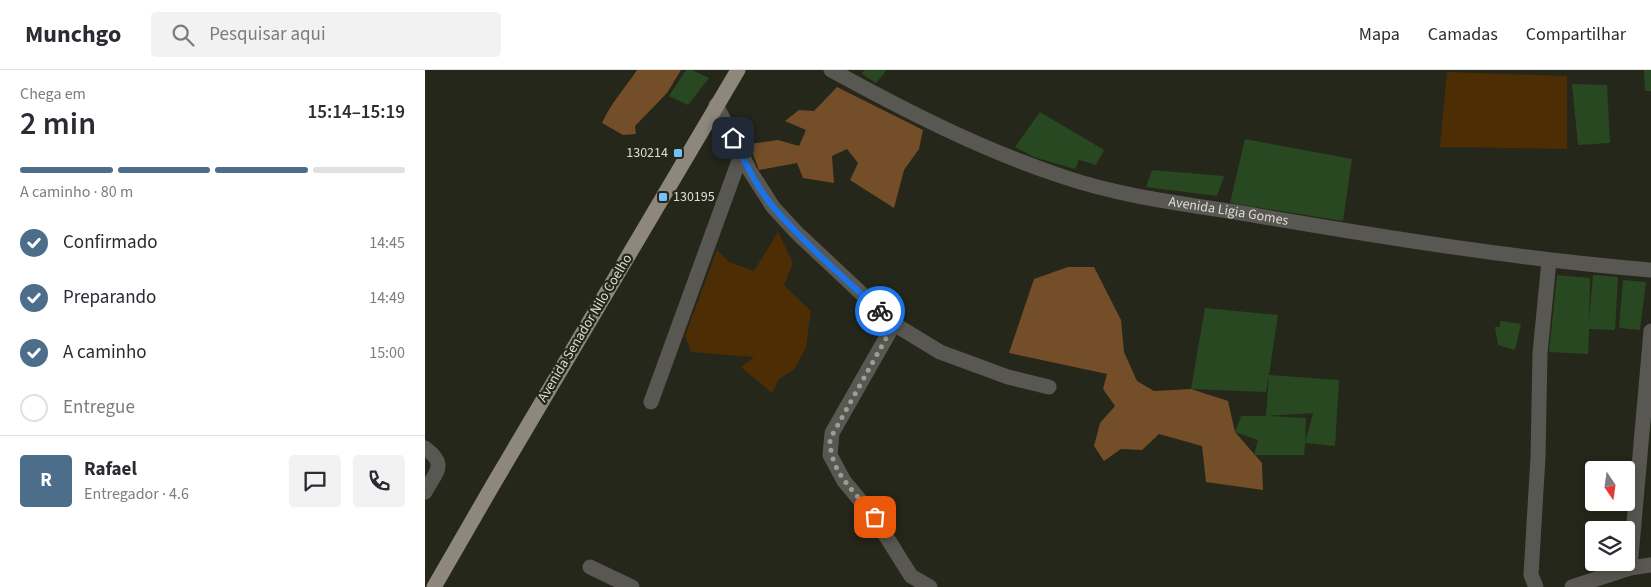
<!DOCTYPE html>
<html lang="pt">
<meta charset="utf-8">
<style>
body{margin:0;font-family:"Source Sans 3",sans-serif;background:#f2f2f3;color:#2b2b33;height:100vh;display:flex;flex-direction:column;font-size:19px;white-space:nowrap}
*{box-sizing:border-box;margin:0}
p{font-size:16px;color:#7c7c81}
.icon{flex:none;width:28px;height:28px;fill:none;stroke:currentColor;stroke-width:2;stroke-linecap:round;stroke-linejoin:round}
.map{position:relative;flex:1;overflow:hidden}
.side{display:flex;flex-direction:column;background:#fff;width:425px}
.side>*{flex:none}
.needle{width:32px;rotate:167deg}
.controls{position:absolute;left:1160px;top:391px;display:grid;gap:10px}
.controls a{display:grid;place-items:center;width:50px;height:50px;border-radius:5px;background:#fff;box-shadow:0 2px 12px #0003;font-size:25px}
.pin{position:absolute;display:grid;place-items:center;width:42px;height:42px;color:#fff;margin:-21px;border-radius:10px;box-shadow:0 2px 8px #0006}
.courier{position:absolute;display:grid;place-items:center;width:50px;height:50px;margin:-25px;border:4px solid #1a73e8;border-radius:50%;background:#fff;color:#222;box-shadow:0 1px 6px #0007}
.overview em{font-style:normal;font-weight:600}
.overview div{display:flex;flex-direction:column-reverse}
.overview{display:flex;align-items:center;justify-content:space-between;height:85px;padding:0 20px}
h1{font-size:32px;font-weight:600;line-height:38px}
.bar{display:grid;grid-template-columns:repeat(4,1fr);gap:8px 5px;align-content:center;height:60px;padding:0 20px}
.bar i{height:6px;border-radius:4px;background:#e1e1e2}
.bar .on{background:#4c6e8b}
.bar p{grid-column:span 4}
.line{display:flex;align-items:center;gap:12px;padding:0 20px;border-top:1px solid #e1e1e2}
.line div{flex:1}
.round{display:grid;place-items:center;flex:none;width:52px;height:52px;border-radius:5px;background:#f2f2f3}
ol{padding:0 20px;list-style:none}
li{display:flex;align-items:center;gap:15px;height:55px}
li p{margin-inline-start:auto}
li .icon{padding:5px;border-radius:50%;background:#4c6e8b;color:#fff;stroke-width:4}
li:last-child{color:#7c7c81}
li i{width:28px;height:28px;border:2px solid #e1e1e2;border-radius:50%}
header{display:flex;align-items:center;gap:30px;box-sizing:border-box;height:70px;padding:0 25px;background:#fff;border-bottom:1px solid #e1e1e2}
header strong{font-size:24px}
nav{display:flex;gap:28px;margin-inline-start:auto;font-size:18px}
.search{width:350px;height:45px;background:#f2f2f3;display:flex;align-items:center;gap:12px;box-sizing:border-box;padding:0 18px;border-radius:5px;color:#7c7c81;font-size:19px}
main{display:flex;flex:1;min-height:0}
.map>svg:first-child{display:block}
.green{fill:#4d2d04}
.forest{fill:#734e28}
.building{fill:#284822}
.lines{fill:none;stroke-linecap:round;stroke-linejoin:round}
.minor{stroke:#595751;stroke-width:15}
.major{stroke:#8d887b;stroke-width:15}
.done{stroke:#9d9f94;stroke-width:5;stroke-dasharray:0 9}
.route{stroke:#1a73e8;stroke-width:6}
.poi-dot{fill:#75c0f6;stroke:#25271a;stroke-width:2}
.labels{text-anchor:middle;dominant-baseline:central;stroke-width:4.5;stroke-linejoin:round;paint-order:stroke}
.poi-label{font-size:14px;fill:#dddfd6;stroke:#25271a;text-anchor:end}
.street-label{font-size:14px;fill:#dddfd6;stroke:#25271a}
</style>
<header>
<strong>Munchgo</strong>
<div class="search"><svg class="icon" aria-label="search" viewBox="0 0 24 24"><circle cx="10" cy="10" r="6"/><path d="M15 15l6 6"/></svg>Pesquisar aqui</div>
<nav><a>Mapa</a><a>Camadas</a><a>Compartilhar</a></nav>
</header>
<main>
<section class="side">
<div class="overview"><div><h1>2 min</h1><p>Chega em</p></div><em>15:14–15:19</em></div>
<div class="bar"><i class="on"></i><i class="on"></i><i class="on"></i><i></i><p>A caminho · 80 m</p></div>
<ol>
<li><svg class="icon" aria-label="check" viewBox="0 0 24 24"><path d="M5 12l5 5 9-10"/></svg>Confirmado<p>14:45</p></li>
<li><svg class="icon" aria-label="check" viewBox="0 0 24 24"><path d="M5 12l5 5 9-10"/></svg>Preparando<p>14:49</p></li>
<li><svg class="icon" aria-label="check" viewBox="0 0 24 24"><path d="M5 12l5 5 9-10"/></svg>A caminho<p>15:00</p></li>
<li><i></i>Entregue</li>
</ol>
<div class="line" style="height:90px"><b class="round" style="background:#4c6e8b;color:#fff">R</b><div><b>Rafael</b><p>Entregador · 4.6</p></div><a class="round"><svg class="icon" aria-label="chat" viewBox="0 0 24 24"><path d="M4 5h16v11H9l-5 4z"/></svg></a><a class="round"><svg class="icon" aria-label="phone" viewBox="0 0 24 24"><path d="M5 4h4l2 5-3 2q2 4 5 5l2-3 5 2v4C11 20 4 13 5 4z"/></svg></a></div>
</section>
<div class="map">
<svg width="1226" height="517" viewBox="0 0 1226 517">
<rect width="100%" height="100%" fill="#25271a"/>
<g class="green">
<polygon points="1022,2 1142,6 1142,79 1015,77"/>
<polygon points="353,162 368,193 359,215 386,241 381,278 369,299 354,309 347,323 316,297 329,287 266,282 260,266 292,180 304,192 329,201"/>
</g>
<g class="forest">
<path d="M212 0H256L242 23 210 56 211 64 198 65 177 53C186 33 200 18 212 0Z"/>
<polygon points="412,17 498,60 494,79 479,100 469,138 425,110 433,93 422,79 407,86 409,113 378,108 372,93 334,100 324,74 353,70 374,76 381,60 360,51 374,40 389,41"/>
<polygon points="643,197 669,197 696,250 699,282 712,311 729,321 766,319 803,331 810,362 837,393 838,420 781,412 777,376 734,364 717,380 696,379 679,391 669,376 675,353 690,336 678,319 682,304 584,283 609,209"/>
</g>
<g class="building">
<polygon points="261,0 267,0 284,8 263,35 244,26"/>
<polygon points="439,0 459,0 461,1 451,13 437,4"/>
<polygon points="1219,0 1226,0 1226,21 1220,21"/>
<polygon points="1147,14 1182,15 1185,73 1153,75"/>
<polygon points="615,42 679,80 671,95 654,90 650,99 609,87 590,77"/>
<polygon points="820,69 927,89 918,151 805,133"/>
<polygon points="727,100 799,106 792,126 721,117"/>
<polygon points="1132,205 1165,208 1164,251 1168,205 1193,207 1190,260 1164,259 1163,284 1124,282"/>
<polygon points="1198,210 1221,212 1215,260 1194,258"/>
<polygon points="780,238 853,245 844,305 914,310 910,376 880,373 888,343 843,346 881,348 880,374 879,385 829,385 833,370 810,362 816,346 841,346 844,305 841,322 766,319"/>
<polygon points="1075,251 1096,254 1090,280 1073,275 1070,257 1075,257"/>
</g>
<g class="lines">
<g class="minor">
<path id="s1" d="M406 0C481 41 557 80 639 107 704 129 772 135 840 147 969 169 1095 189 1226 200"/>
<polyline points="291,35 325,101 348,137 372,163 469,254 515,282 583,307 624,317"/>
<polyline points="469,254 407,363 405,385 419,411 449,447 486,506 505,517"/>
<polyline points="226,332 316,85"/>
<path d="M0 378C23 395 11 401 0 422"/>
<polyline points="165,497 207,517"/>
<polyline points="1205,498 1226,261"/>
<polyline points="1111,517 1106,505 1113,387 1115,283 1124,191"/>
<polyline points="1147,517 1205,498 1226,495"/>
</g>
<polyline class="major" points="9,517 69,413 313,0"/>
</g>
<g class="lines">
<path class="done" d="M450 447C430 421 405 404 405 369L469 254 455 241"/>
<path class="route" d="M308 68C320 92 332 118 349 138 381 175 419 208 455 241"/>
</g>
<g class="poi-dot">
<rect x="248" y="78" width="10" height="10" rx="2.5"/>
<rect x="233" y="122" width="10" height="10" rx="2.5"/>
</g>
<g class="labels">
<g class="poi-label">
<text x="243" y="83">130214</text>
<text x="248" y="127" text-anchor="start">130195</text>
</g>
<g class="street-label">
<text stroke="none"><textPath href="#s1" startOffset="425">Avenida Ligia Gomes</textPath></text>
<text transform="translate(160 258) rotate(-59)">Avenida Senador Nilo Coelho</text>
</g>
</g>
</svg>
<div class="controls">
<a><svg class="needle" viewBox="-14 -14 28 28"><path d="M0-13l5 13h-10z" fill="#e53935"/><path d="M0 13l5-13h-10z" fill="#7c7c81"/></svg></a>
<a><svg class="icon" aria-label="layers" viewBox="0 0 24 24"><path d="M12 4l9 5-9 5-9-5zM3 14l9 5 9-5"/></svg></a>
</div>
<div class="pin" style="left:450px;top:447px;background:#ea580c"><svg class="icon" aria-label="bag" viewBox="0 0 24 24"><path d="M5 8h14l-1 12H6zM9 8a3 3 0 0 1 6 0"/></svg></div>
<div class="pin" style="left:308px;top:68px;background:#1f2937"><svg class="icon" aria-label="home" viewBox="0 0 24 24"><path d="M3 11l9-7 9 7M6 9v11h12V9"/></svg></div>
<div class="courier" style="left:455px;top:241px"><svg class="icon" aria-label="bike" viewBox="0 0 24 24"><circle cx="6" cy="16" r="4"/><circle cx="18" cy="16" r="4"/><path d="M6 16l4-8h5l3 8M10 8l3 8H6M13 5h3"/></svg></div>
</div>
</main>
